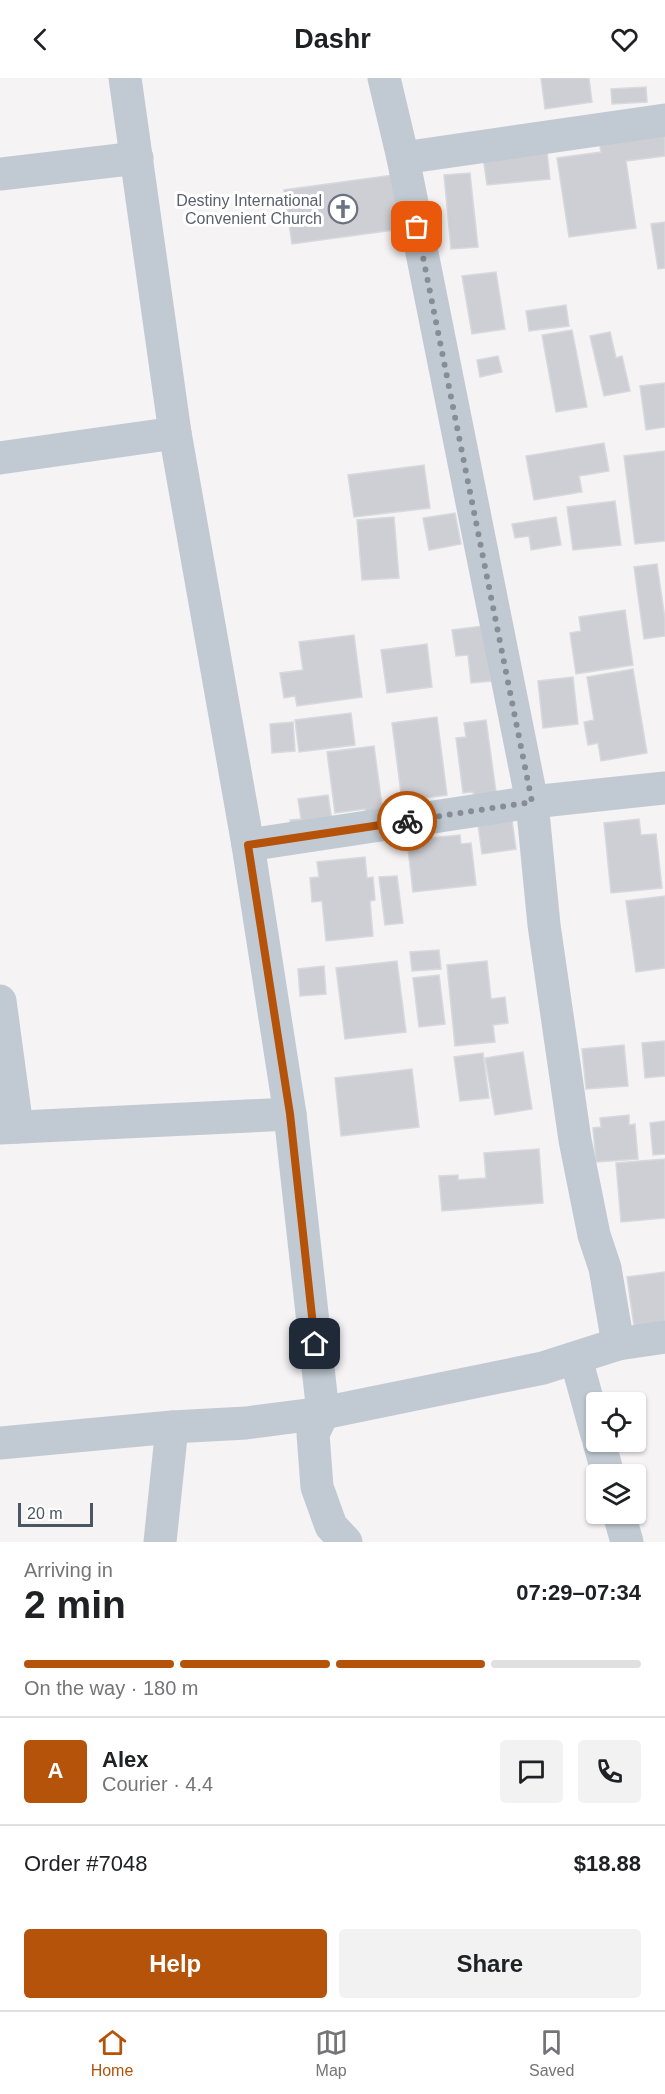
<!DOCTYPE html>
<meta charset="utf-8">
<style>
body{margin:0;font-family:Helvetica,sans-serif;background:#f2f2f2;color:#202124;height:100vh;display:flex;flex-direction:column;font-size:22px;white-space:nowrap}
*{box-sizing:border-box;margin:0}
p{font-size:20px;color:#757577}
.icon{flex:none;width:33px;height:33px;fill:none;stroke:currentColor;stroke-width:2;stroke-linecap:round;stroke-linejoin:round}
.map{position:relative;height:1464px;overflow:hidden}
.drawer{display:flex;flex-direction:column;background:#fff;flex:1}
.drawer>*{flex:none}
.buttons{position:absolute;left:586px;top:1314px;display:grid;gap:12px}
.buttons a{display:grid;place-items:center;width:60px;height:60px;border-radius:6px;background:#fff;box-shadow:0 2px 4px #0004;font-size:30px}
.scale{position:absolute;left:18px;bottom:15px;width:75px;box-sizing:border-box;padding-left:6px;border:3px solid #4a5661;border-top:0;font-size:16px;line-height:21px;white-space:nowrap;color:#4a5661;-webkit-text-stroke:4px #fff;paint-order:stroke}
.pin{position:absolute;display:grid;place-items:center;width:51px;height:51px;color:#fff;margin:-26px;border-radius:12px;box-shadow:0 3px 9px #0006}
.courier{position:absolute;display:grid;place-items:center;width:60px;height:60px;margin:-30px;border:4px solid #b45309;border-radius:50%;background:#fff;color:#222;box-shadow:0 2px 8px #0007}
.head em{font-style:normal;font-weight:600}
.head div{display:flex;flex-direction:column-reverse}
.head{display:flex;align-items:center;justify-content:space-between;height:102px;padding:0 24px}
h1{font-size:39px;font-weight:600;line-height:45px}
.bar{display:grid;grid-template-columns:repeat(4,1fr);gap:9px 6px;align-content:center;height:72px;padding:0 24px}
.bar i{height:8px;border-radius:4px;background:#e0e0e0}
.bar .selected{background:#b45309}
.bar p{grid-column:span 4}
.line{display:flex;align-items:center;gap:15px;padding:0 24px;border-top:2px solid #e0e0e0}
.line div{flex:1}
.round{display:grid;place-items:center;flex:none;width:63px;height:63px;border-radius:6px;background:#f2f2f2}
.action{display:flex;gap:12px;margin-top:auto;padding:12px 24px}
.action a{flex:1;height:69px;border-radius:6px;background:#b45309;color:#fff;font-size:24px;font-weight:600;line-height:69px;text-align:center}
.action a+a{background:#f2f2f2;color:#202124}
header{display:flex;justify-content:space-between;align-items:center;height:78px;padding:0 24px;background:#fff;font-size:27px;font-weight:600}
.tab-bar{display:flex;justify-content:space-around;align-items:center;height:84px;border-top:2px solid #e0e0e0;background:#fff;font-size:16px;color:#757577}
.tab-bar a{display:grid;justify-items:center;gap:3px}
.tab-bar .selected{color:#b45309}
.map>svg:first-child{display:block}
.building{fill:#cdcfd5;stroke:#d7d9de;stroke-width:1.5}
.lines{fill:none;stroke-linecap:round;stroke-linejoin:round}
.minor{stroke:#c1cad2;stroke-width:33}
.done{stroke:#868d94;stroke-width:6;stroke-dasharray:0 10.8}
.route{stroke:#b45309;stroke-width:8}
.labels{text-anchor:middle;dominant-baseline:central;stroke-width:6;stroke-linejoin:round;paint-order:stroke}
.worship-label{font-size:16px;fill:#5b616d;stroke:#fff;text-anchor:end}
</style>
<header><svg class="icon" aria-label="back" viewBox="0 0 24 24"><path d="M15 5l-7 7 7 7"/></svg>Dashr<svg class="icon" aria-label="heart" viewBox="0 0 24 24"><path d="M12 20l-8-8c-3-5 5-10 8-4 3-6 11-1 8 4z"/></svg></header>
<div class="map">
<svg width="665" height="1464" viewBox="0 0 665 1464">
<rect width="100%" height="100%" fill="#f5f3f3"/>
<g class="building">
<polygon points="541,0 589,0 592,24 545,31"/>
<polygon points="646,9 647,24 612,26 611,11"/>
<polygon points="665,53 665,78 626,83 636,150 569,159 557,80 601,74 599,62"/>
<polygon points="547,73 550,101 487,107 483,79"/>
<polygon points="470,95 478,169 451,171 444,97"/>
<polygon points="393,97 401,151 292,166 284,112"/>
<polygon points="665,144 665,190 658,191 651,146"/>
<polygon points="496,194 505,251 472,256 462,198"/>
<polygon points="566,227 569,248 529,253 526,233"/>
<polygon points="572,252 587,329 556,334 542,257"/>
<polygon points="610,254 616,280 622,278 630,313 604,318 590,258"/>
<polygon points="498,278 502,294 480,299 477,282"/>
<polygon points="665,305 665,349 646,352 640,308"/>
<polygon points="604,365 609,393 579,398 582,414 534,422 526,378"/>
<polygon points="665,373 665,463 635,466 624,378"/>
<polygon points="424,387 430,430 354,439 348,397"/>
<polygon points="615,423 621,467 573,472 567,429"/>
<polygon points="455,435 461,466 429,472 423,440"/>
<polygon points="394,439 399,500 362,502 357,442"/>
<polygon points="556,439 561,467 531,472 529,458 515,460 512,446"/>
<polygon points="657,486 665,541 665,558 644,561 634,489"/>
<polygon points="625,532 633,587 576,596 570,555 581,553 579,539"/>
<polygon points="483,548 491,603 471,605 468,577 456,578 452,552"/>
<polygon points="354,557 362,619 297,628 295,618 284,620 280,595 303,592 299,564"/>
<polygon points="427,566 432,609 387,615 381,572"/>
<polygon points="633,591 647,675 601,683 598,665 588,667 584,644 594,642 587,599"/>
<polygon points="573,599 578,646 543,650 538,603"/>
<polygon points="351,635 355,667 299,674 295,642"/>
<polygon points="437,639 447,717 402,723 392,645"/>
<polygon points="486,642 497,721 475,724 473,714 463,715 456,660 466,659 464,645"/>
<polygon points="293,644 295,673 272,675 270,646"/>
<polygon points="374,668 383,735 366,738 365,731 335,735 327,674"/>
<polygon points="328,717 333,750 291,755 290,742 301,741 298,721"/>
<polygon points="511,735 516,771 482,776 477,739"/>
<polygon points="639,741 641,757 656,756 662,810 611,815 604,745"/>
<polygon points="460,757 461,766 471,765 476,807 413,814 407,762"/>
<polygon points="365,779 367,800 373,799 375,822 370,823 373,858 326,863 322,823 312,824 310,800 319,799 317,784"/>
<polygon points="397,798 403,845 385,847 379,799"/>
<polygon points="665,818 665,890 636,894 626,823"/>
<polygon points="439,872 441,891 412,893 410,874"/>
<polygon points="397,883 406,954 345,961 336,890"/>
<polygon points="487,883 491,921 505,919 508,945 493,947 495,964 455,968 447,887"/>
<polygon points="324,888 326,916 300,918 298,891"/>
<polygon points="439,897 445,946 419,949 413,900"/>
<polygon points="665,963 665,998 645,1000 642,965"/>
<polygon points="624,967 628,1008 586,1011 582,971"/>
<polygon points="523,974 532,1031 495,1037 485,980"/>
<polygon points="483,975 489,1020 460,1023 454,979"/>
<polygon points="412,991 419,1049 341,1058 335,1000"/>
<polygon points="629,1037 629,1047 635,1046 638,1081 596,1084 593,1050 601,1049 600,1040"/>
<polygon points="665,1043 665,1076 653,1077 650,1045"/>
<polygon points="539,1071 543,1125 442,1133 439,1098 458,1097 458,1102 486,1100 484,1075"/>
<polygon points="665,1081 665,1140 621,1144 616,1085"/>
<polygon points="665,1194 665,1244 634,1248 627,1199"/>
</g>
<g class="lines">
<g class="minor">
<polyline points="125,0 175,355 248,767 290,1036 323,1335 313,1356 317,1409 331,1448 346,1464"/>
<polyline points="384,0 403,80 532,724 544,847 575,1062 594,1157 605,1190 618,1266"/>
<polyline points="403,80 665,42"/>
<polyline points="0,96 137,80"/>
<polyline points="0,380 175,355"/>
<polyline points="248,767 532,724 665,710"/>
<polyline points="0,923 17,1049"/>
<polyline points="0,1050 290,1036"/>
<polyline points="576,1281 597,1357"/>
<polyline points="599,1364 608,1396"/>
<polyline points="0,1365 172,1349 246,1345 323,1335 543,1290 618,1266 665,1259"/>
<polyline points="619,1436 627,1464"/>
<polyline points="160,1464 172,1349"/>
</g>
</g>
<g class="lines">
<polyline class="done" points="407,743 532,724 417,149"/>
<polyline class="route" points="315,1266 290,1036 248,767 407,743"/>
</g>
<defs>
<g id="church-ring" transform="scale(1.5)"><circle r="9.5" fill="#fff" stroke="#6b7280" stroke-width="1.5"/><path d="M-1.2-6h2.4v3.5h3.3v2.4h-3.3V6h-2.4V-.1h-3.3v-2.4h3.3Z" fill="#6b7280"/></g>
</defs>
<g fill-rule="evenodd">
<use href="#church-ring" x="343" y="131"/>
</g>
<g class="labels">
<g class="worship-label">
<text x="322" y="122">Destiny International<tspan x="322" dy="18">Convenient Church</tspan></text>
</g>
</g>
</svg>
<div class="buttons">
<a><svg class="icon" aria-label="locate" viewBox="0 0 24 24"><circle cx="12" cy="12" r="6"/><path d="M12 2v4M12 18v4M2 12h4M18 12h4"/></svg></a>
<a><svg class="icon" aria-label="layers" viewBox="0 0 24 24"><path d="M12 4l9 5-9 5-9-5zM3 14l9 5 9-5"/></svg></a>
</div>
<div class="scale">20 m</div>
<div class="pin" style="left:417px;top:149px;background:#ea580c"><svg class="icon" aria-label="bag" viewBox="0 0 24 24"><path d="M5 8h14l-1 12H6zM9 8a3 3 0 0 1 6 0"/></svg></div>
<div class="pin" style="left:315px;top:1266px;background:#1f2937"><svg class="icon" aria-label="home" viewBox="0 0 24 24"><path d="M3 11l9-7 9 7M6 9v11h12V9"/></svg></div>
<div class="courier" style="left:407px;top:743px"><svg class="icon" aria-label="bike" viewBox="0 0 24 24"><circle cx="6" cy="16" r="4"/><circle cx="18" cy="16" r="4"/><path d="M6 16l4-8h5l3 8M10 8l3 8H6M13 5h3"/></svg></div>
</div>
<section class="drawer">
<div class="head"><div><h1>2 min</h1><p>Arriving in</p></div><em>07:29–07:34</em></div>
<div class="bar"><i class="selected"></i><i class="selected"></i><i class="selected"></i><i></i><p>On the way · 180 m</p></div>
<div class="line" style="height:108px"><b class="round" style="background:#b45309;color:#fff">A</b><div><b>Alex</b><p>Courier · 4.4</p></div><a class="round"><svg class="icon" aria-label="chat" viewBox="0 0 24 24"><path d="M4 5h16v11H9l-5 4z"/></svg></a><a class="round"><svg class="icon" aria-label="phone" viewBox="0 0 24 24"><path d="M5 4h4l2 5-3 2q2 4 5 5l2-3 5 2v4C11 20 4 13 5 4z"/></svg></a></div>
<div class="line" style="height:78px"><div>Order #7048</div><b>$18.88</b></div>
<div class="action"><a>Help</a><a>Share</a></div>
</section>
<nav class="tab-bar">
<a class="selected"><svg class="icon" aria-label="home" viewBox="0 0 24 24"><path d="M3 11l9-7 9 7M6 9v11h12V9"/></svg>Home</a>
<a><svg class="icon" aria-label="map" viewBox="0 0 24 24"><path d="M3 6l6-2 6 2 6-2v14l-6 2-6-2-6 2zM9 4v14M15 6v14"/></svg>Map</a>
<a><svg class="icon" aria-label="saved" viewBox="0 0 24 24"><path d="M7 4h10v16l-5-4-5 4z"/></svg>Saved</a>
</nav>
